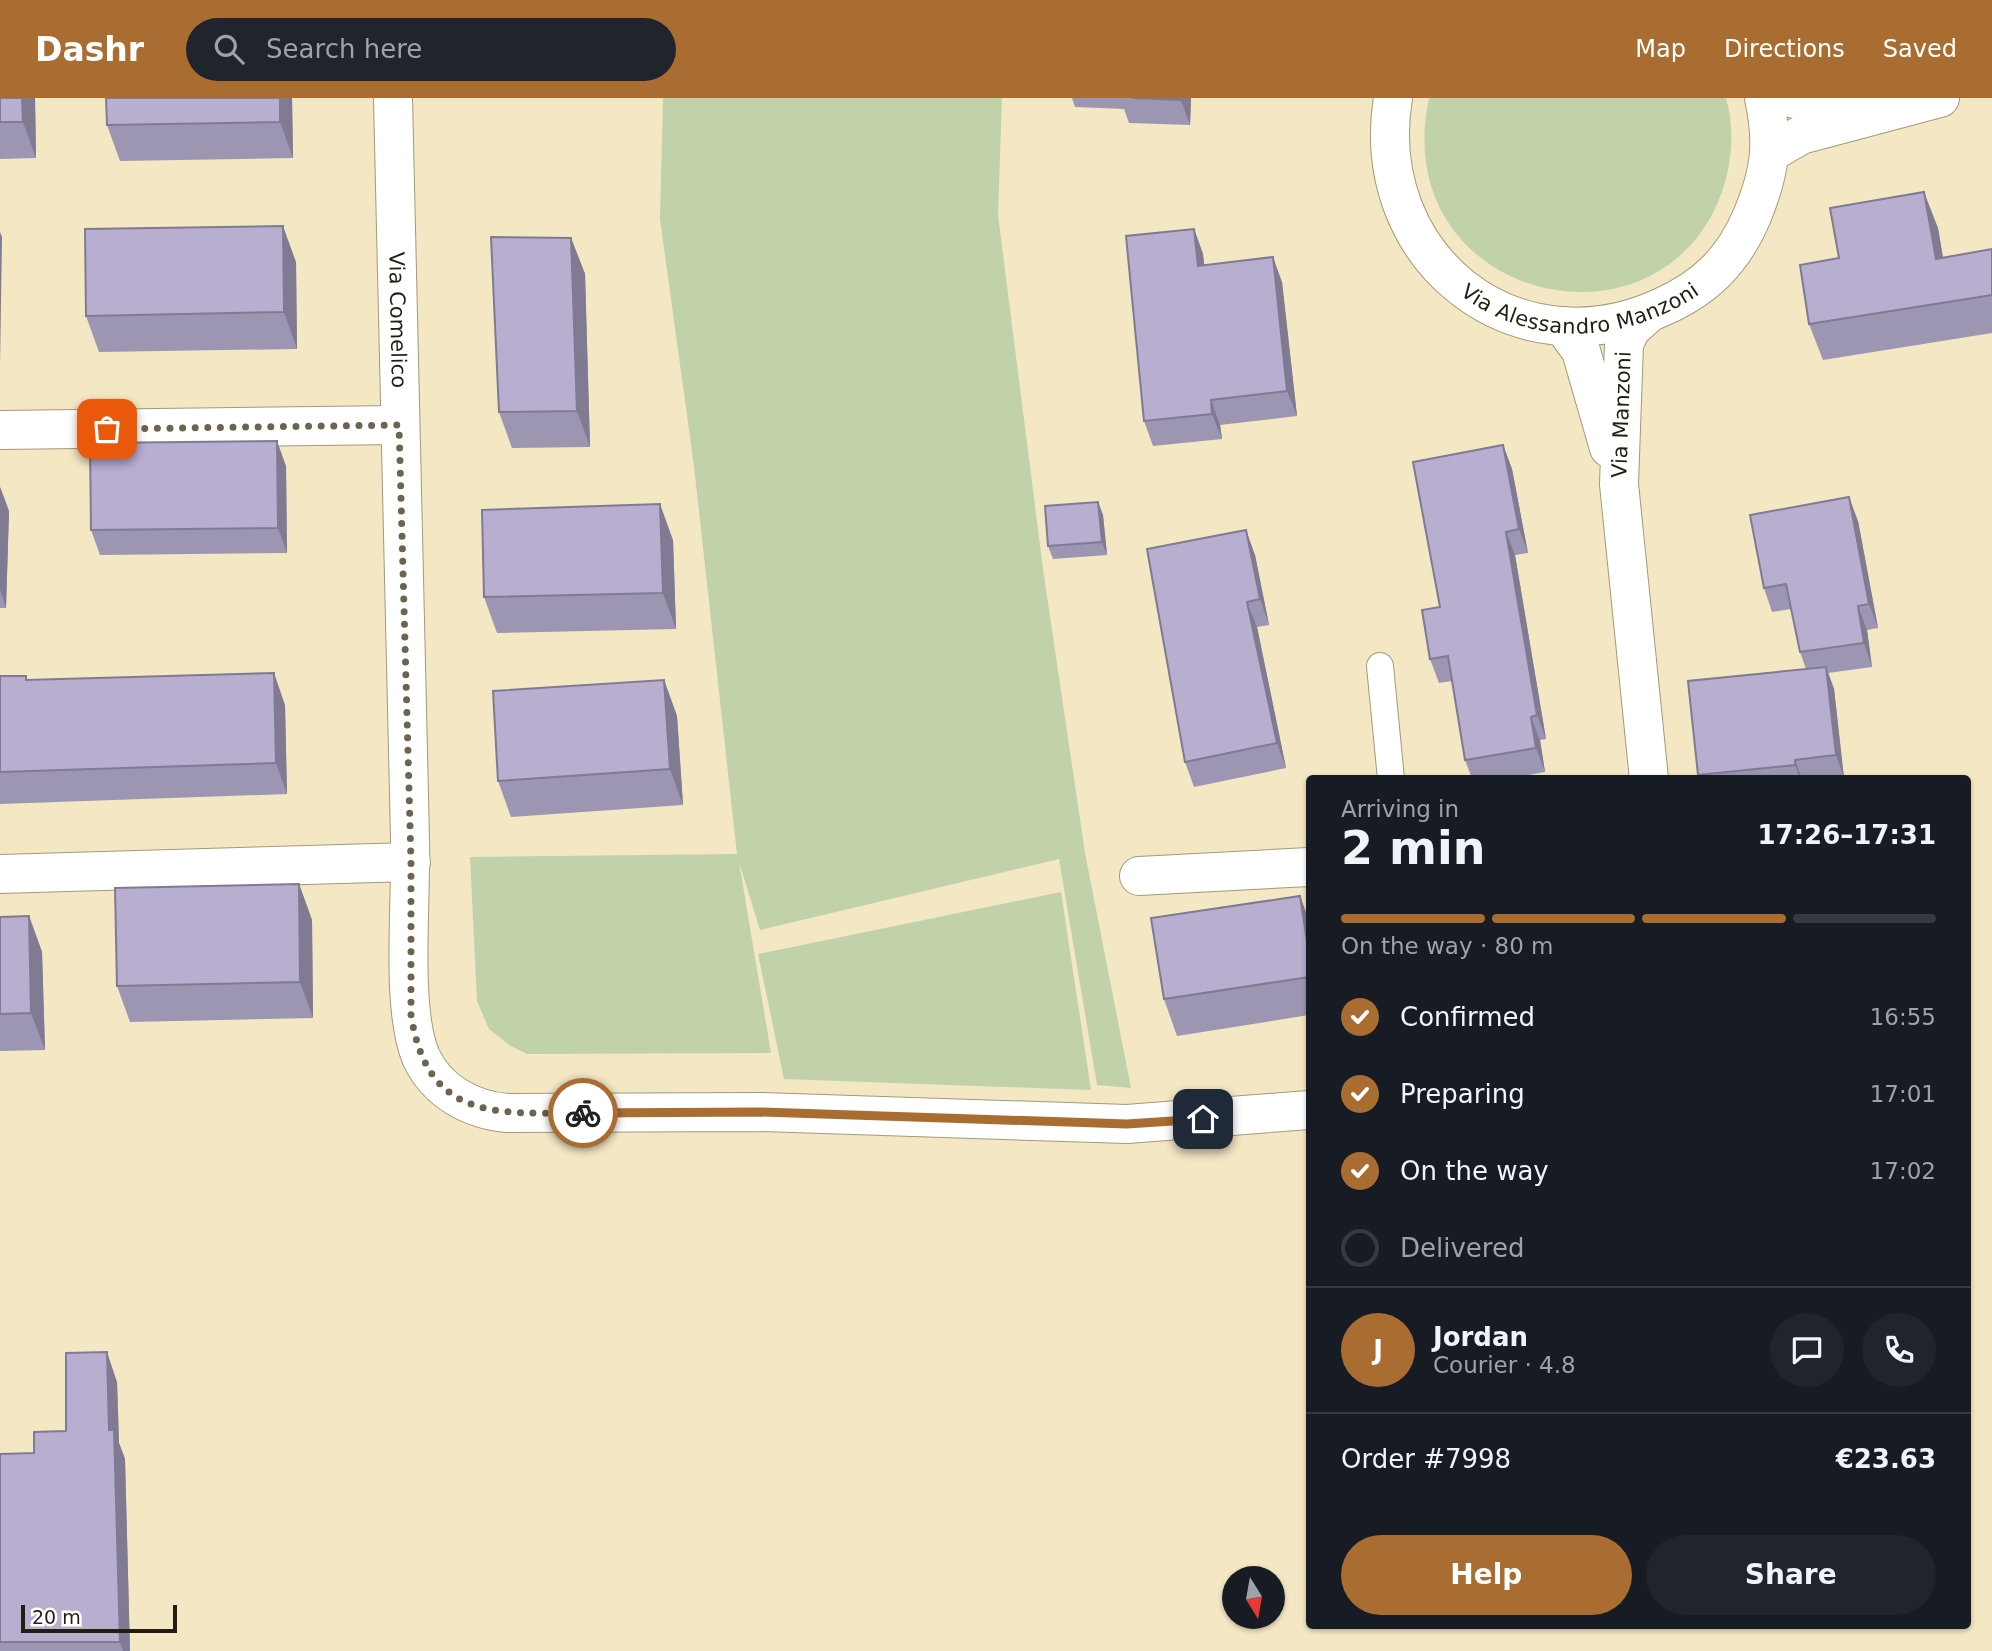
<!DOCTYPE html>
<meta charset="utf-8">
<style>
body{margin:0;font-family:"DejaVu Sans",sans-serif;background:#20242c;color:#f1f3f6;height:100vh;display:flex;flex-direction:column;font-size:26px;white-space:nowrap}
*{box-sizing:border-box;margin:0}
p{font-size:23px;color:#9ea1a6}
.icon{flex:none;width:38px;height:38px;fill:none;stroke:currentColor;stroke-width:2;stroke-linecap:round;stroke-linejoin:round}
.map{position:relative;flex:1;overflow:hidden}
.panel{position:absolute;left:1306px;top:677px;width:665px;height:854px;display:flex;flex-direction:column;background:#171b24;border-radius:7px;box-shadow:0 2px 5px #0004}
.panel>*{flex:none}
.needle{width:46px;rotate:169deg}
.tools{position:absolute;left:1222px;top:1468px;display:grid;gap:14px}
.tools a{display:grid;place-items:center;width:63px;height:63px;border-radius:50%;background:#171b24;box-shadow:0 2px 5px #0004;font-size:35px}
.scale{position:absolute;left:21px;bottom:18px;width:156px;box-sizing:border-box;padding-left:7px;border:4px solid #231e11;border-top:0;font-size:19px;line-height:24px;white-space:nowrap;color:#231e11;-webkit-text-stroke:5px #fff;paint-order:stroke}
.pin{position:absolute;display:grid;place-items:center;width:60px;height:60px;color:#fff;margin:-30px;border-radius:14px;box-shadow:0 4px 10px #0006}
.courier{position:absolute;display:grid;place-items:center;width:70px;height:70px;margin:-35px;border:5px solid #aa6d31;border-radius:50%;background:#fff;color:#222;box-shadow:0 2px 9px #0007}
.overview em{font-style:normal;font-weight:700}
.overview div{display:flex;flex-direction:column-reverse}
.overview{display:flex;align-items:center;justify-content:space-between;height:119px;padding:0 35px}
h1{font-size:46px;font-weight:700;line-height:52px}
.bar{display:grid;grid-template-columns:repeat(4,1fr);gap:10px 7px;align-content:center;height:84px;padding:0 35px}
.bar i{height:9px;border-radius:5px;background:#363941}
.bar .current{background:#aa6d31}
.bar p{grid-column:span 4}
.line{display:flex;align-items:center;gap:18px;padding:0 35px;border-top:2px solid #363941}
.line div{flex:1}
.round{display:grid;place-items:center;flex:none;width:74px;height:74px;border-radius:37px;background:#20242c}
ol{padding:0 35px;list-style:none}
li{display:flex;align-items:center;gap:21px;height:77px}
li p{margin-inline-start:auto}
li .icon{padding:7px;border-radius:50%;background:#aa6d31;color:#fff;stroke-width:4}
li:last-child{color:#9ea1a6}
li i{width:38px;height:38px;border:4px solid #363941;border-radius:50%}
.action{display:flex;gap:14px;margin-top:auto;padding:14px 35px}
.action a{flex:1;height:80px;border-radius:42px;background:#aa6d31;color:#fff;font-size:28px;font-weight:700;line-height:80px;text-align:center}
.action a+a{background:#20242c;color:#f1f3f6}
header{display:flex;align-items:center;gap:42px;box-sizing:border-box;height:98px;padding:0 35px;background:#aa6d31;color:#fff}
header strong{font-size:33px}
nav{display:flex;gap:38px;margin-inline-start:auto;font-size:24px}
.search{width:490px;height:63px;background:#20242c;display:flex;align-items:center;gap:18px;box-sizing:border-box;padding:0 24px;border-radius:38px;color:#9ea1a6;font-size:26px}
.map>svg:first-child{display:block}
.green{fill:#c1d1aa}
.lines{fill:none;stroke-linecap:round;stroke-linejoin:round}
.service-casing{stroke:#a49978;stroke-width:28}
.minor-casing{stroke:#a49978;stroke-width:40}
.service{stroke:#fff;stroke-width:26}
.minor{stroke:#fff;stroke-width:38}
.wall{fill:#9d96b3}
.shaded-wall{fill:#807a92}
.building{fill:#b7aed0;stroke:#807a92;stroke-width:2}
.done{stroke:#6c6450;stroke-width:7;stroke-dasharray:0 12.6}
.route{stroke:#aa6d31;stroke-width:9}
.labels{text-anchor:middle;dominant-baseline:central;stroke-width:7;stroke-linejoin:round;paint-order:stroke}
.street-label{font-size:21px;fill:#231e11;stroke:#fff}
</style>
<header>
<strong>Dashr</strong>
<div class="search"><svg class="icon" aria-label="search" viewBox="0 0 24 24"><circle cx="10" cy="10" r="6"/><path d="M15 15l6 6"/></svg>Search here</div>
<nav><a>Map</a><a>Directions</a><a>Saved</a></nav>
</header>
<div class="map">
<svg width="1992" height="1553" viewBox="0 0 1992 1553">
<rect width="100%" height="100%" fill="#f3e7c4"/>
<g class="green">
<polygon points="663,0 1002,0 998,117 1043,471 1085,755 1131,990 1097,987 1059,761 760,832 739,764 771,955 527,956 509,947 489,931 477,903 470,759 737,756 694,368 660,121"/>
<path d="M1429 0H1726C1735 31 1732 64 1722 94 1659 268 1386 201 1429 0Z"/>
<polygon points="1061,794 1091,992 784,981 758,856"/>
</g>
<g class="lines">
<g class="service-casing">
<polyline id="service" points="1380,568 1391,681"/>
</g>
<g class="minor-casing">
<g id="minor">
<path id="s1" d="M393 0C398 247 403 494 410 741 412 799 400 910 421 959 437 994 472 1012 507 1015L760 1014 1127 1026 1309 1012"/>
<path id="s2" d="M1393 0C1367 159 1514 277 1662 209 1705 190 1733 163 1752 118 1770 75 1774 46 1764 0"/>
<polyline points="1790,0 1809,4 1872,2"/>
<polyline points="1770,55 1801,37 1940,0"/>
<polyline points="1563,228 1581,253 1609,350"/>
<polyline points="0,332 399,327"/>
<path id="s3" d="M1649 681 1619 386 1624 246 1631 231 1649 215"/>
<polyline points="0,776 411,764"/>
<polyline points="1139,778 1309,769"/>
</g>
</g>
<use href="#service" class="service"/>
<use href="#minor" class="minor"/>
</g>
<g class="wall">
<polygon points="0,0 35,0 36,60 0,61"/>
<polygon points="106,0 292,0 293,60 120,63 107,27"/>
<polygon points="1072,0 1191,0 1190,27 1129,25 1124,11 1075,9"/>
<polygon points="1938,130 1943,159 1992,151 1992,235 1823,262 1809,226 1839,160"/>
<polygon points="1194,131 1203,156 1204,167 1282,184 1297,318 1220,327 1222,341 1153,348 1144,323"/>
<polygon points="571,140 585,176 590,349 512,350 499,314"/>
<polygon points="296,164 297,251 99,254 86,218"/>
<polygon points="1503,347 1512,371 1528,455 1515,457 1546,641 1540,642 1545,674 1505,681 1472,681 1465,662 1452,583 1439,585 1430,561 1440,509"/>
<polygon points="286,368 287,455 100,457 91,432"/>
<polygon points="0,389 9,413 6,510 0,510"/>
<polygon points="1098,404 1103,417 1107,457 1053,461 1048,448"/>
<polygon points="1858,423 1878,530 1867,532 1872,569 1828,575 1834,591 1844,680 1699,681 1698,677 1806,571 1800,554 1791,511 1772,514 1764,490"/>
<polygon points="673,442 676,531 497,535 484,499"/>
<polygon points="1255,457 1269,527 1257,529 1286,670 1194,689 1185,664"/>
<polygon points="0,578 26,578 27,582 285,607 287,696 0,706"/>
<polygon points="664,582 677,618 683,707 511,719 498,683"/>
<polygon points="299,786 312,822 313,920 130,924 117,888"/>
<polygon points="29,818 42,854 45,952 0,953 0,819"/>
<polygon points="1309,822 1309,917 1177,938 1164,901"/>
<polygon points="117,1284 119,1345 125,1361 130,1553 0,1553 0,1356 34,1355 66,1333"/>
</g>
<g class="shaded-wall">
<polygon points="22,0 35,0 36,60 23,24"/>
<polygon points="280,0 292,0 293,60 280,24"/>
<polygon points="1181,0 1191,0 1190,27 1181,2"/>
<polygon points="1924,94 1938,130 1949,197 1936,161"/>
<polygon points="283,128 296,164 297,251 284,214"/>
<polygon points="1194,131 1203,156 1207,193 1198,168"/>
<polygon points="0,134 2,139 0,267"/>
<polygon points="571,140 585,176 590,349 577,313"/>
<polygon points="1273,159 1282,184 1297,318 1287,293"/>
<polygon points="1211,302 1220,327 1222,341 1212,316"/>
<polygon points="277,343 286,368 287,455 278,430"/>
<polygon points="1503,347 1512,371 1528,455 1519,431"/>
<polygon points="0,389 9,413 6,510 0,492"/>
<polygon points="1849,399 1858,423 1878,530 1869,506"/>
<polygon points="1098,404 1103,417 1107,457 1102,444"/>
<polygon points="660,406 673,442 676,531 663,495"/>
<polygon points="1246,432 1255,457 1269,527 1260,501"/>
<polygon points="1506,434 1515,457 1546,641 1537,617"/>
<polygon points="1247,504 1257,529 1286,670 1277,645"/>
<polygon points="1858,508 1867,532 1872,569 1864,545"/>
<polygon points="1826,569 1834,591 1844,680 1836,657"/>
<polygon points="274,575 285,607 287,696 276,665"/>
<polygon points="664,582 677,618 683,707 670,671"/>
<polygon points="1531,619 1540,642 1545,674 1536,650"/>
<polygon points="1795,662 1802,681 1800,681 1795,667"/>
<polygon points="299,786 312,822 313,920 300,884"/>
<polygon points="1300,798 1309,822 1309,856"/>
<polygon points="29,818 42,854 45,952 31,915"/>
<polygon points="107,1254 117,1284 119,1345 125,1361 130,1553 123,1553 120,1544 109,1332"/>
</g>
<g class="building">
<polygon points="0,0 22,0 23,24 0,24"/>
<polygon points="106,0 280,0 280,24 107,27"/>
<polygon points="1132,0 1181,0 1181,2"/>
<polygon points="1924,94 1936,161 1992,151 1992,197 1809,226 1800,167 1839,160 1830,110"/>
<polygon points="283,128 284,214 86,218 85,131"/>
<polygon points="1194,131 1198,168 1273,159 1287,293 1211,302 1212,316 1144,323 1126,138"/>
<polygon points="491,139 571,140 577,313 499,314"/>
<polygon points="277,343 278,430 91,432 90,345"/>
<polygon points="1503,347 1519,431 1506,434 1537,617 1531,619 1536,650 1465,662 1448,558 1430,561 1422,512 1440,509 1413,364"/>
<polygon points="1849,399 1869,506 1858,508 1864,545 1800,554 1786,486 1764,490 1750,417"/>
<polygon points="1098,404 1102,444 1048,448 1045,408"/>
<polygon points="660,406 663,495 484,499 482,412"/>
<polygon points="1246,432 1260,501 1247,504 1277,645 1185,664 1147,451"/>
<polygon points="1826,569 1836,657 1795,662 1795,667 1698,677 1688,583"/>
<polygon points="274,575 276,665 0,674 0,578 26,578 26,582"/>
<polygon points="664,582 670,671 498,683 493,593"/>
<polygon points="299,786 300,884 117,888 115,790"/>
<polygon points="1300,798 1309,856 1309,879 1164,901 1151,820"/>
<polygon points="29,818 31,915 0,916 0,819"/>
<polygon points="107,1254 109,1332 114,1332 120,1544 0,1544 0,1356 34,1355 34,1334 66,1333 66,1255"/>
</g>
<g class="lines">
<path class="done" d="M107 331 399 327 411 764V917C428 1024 497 1015 583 1015"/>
<polyline class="route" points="583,1015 760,1014 1127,1026 1203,1021"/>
</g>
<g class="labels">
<g class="street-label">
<text stroke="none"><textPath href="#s2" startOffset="338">Via Alessandro Manzoni</textPath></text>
<text stroke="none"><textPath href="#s1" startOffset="222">Via Comelico</textPath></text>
<text stroke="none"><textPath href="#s3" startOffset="366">Via Manzoni</textPath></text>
</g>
</g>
</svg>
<div class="tools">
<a><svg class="needle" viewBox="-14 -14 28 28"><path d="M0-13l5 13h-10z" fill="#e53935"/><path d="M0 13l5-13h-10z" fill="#9ea1a6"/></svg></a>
</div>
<div class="scale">20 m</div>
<div class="pin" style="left:107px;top:331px;background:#ea580c"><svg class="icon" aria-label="bag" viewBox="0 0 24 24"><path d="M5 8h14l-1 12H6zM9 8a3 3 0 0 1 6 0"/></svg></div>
<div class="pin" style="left:1203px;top:1021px;background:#1f2937"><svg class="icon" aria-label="home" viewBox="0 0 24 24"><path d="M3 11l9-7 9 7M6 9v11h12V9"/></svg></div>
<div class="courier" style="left:583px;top:1015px"><svg class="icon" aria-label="bike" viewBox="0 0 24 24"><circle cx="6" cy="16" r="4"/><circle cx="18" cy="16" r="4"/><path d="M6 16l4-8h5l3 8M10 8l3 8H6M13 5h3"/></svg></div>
<section class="panel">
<div class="overview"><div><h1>2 min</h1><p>Arriving in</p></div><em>17:26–17:31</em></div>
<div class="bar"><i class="current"></i><i class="current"></i><i class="current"></i><i></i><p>On the way · 80 m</p></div>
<ol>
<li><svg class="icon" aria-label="check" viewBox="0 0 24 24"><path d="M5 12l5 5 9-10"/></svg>Confirmed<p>16:55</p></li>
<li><svg class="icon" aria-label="check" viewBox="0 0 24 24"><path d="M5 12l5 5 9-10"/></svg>Preparing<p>17:01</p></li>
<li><svg class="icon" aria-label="check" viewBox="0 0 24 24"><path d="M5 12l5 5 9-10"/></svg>On the way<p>17:02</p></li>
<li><i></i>Delivered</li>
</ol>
<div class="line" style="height:126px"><b class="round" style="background:#aa6d31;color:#fff">J</b><div><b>Jordan</b><p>Courier · 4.8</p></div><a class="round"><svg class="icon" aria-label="chat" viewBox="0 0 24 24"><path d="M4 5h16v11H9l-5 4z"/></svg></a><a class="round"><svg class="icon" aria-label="phone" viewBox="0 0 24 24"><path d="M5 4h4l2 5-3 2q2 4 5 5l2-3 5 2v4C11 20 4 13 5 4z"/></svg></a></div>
<div class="line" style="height:91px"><div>Order #7998</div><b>€23.63</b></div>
<div class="action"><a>Help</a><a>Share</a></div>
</section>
</div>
